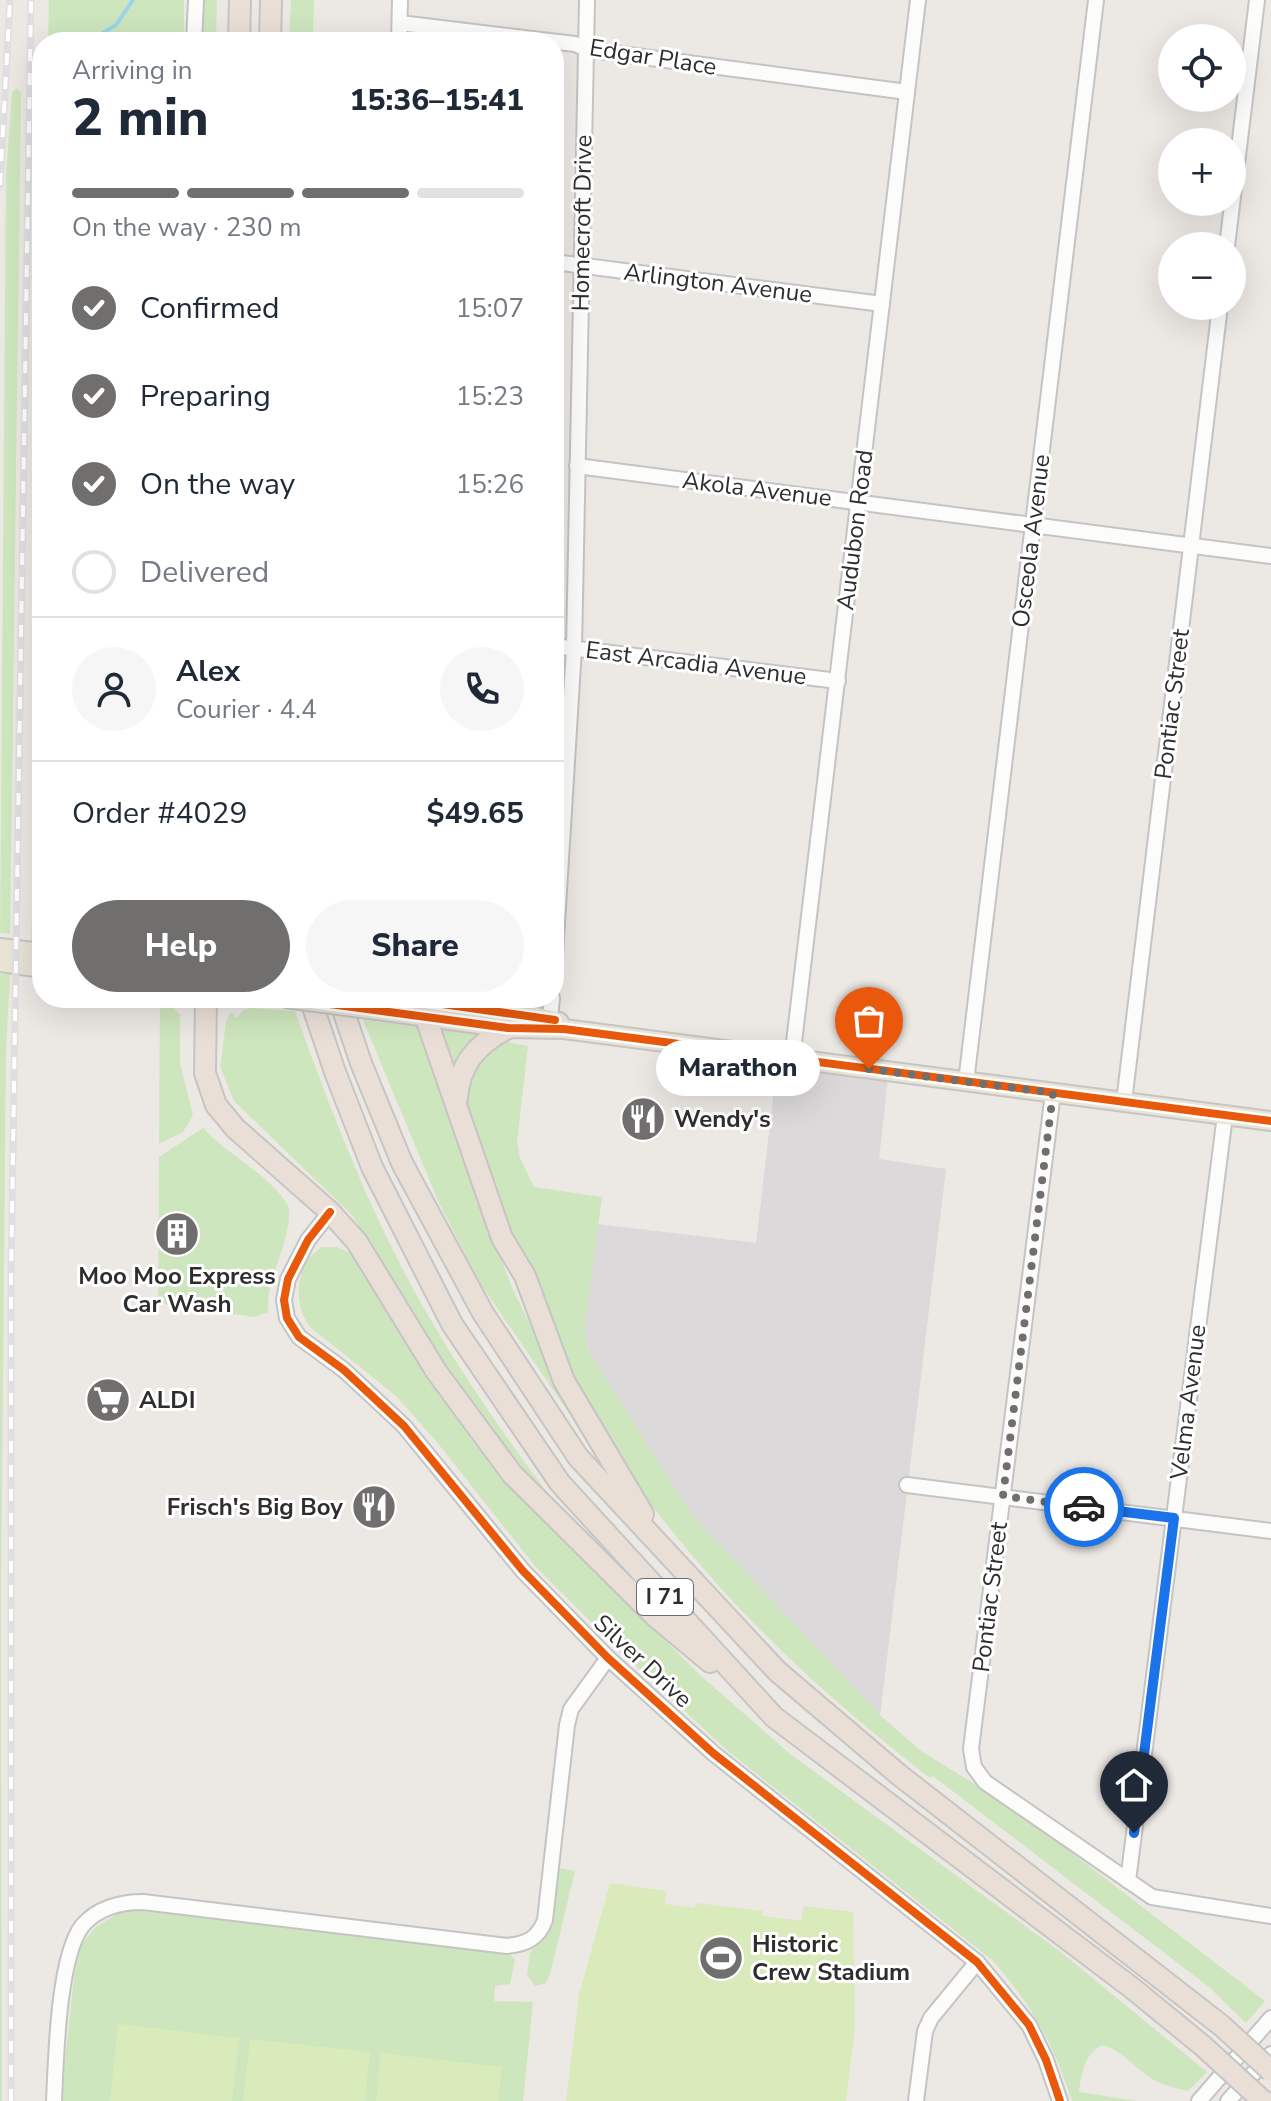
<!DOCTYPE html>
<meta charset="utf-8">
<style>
body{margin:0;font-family:"Nunito Sans",sans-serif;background:#f6f6f7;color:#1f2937;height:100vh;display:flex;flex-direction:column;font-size:30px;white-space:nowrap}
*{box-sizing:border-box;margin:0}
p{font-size:26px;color:#747a83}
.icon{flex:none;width:44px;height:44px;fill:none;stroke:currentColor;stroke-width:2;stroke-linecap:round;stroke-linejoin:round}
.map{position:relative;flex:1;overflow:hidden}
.panel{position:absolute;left:32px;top:32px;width:532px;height:976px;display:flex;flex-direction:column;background:#fff;border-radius:32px;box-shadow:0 8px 32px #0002}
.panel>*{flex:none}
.fabs{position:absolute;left:1158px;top:24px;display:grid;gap:16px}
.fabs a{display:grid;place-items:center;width:88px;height:88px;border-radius:50%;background:#fff;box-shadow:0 8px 32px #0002;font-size:40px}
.pin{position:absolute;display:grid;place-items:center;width:68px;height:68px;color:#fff;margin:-82px -34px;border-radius:50% 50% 50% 0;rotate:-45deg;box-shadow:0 0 8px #0007}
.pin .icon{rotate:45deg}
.courier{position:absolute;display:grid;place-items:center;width:80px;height:80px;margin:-40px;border:6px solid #1a73e8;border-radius:50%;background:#fff;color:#222;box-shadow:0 2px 10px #0007}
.bubble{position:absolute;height:56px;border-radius:28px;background:#fff;box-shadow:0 8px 32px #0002;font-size:26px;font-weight:800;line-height:56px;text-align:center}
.head em{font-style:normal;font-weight:800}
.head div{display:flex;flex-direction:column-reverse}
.head{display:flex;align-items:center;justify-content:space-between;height:136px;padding:0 40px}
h1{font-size:52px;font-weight:800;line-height:60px}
.bar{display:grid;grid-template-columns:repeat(4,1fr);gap:12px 8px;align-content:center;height:96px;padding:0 40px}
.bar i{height:10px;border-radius:6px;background:#e0e1e3}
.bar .active{background:#706f6e}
.bar p{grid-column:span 4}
.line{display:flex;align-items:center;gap:20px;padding:0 40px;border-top:2px solid #e0e1e3}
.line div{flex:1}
.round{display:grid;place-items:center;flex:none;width:84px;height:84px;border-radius:42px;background:#f6f6f7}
ol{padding:0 40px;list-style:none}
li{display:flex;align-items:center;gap:24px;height:88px}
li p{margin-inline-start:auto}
li .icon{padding:8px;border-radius:50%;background:#706f6e;color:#fff;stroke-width:4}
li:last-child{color:#747a83}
li i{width:44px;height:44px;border:4px solid #e0e1e3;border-radius:50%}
.primary-button{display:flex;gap:16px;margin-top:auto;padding:16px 40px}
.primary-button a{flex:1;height:92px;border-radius:48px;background:#706f6e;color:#fff;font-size:32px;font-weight:800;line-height:92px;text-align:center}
.primary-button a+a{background:#f6f6f7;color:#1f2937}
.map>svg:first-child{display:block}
.industrial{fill:#dcd9db}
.green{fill:#cee6be}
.pitch{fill:#d9eabb}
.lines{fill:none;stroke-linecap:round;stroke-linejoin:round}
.stream{stroke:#99d6ec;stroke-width:4}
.minor-casing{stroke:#c5c4c5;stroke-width:18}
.major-casing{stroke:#c6c5c4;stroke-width:22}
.highway-casing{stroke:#c6c5c4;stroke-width:24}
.minor{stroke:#fcfcfb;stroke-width:14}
.major{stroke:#e8e4d6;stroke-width:18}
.highway{stroke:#eadfd6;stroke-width:20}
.rail-casing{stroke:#dfdfe1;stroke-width:7}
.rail{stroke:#fff;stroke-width:4;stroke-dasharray:12;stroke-linecap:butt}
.major-bridge-casing{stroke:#c6c5c4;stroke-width:22;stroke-linecap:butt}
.highway-bridge-casing{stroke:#c6c5c4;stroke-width:24;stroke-linecap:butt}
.major-bridge{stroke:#e8e4d6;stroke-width:18}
.highway-bridge{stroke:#eadfd6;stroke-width:20}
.cycleway-casing{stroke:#fff;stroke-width:13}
.cycleway{stroke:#e8590c;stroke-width:8}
.done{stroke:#706f6e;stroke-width:8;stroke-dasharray:0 14.4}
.route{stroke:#1a73e8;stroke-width:10}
.labels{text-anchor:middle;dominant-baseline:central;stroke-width:6;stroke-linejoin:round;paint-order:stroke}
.shield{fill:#fff;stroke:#6d6d6d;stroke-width:2}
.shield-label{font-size:22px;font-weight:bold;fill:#2e2e2e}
.street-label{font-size:24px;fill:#2e2e2e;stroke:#fff}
.poi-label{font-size:24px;font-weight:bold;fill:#2e2e2e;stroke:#fff;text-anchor:start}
</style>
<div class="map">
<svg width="1271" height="2101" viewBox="0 0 1271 2101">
<rect width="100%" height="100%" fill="#ece8e4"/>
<g class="industrial">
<polygon points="35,753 42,753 42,960 31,958"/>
<polygon points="778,1056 889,1070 879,1159 946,1169 880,1716 691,1514 589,1352 584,1328 598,1224 756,1243"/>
</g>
<g class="green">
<polygon points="49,0 184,0 184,42 48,42"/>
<polygon points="203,0 217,0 216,42 202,42"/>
<polygon points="291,0 314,0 313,34 305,42 289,42"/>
<polygon points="17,88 21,92 10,934 0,933 6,174 12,92"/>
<polygon points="42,349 42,753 35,753"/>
<polygon points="0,974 10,974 6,1049 1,1603 2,2101 0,2101"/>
<polygon points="160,1000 169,1003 180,1015 180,1063 193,1115 183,1132 159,1144"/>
<path d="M250 1008 295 1011C333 1117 374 1224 432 1322 473 1392 520 1458 570 1522L485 1433 352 1215 234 1101 220 1067 226 1022 231 1012 237 1018 242 1011Z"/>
<polygon points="363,1020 423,1027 475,1189 512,1288 588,1441 480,1283 439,1203"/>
<polygon points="438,1028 480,1035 463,1051 451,1072"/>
<path d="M505 1042 528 1046 517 1142 520 1158 534 1187 602 1197 584 1328 589 1352 691 1514 880 1715 921 1751 1012 1807 1265 2001 1246 2023 1209 1987 933 1776 930 1778C761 1648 612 1493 531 1293 506 1229 486 1163 463 1098L465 1075 498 1044Z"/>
<path d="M203 1128C226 1154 275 1178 289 1208 291 1245 266 1275 268 1312L254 1317 158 1303 159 1157Z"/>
<path d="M322 1247H337L351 1253 387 1300 423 1370 471 1439 502 1478 700 1675 789 1753 1062 1953 1207 2072 1188 2091C1178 2089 1166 2086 1156 2081 1136 2071 1125 2051 1102 2045 1083 2056 1082 2072 1079 2092L1137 2101H1072C1053 2043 1032 2005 992 1960L729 1752 621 1652 534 1565 436 1441 395 1395 310 1327C292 1304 295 1263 322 1247Z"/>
<path d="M558 1868 575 1871 550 1974 546 1983 535 1986 527 1975 530 1952C560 1929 555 1903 558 1868Z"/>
<polygon points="134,1910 505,1951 515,1959 510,1984 495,1986 494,2001 533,2002 523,2101 61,2101 74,1977 80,1946 97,1926 117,1914"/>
</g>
<g class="pitch">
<polygon points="610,1883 666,1891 665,1904 695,1908 696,1903 763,1911 763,1916 801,1921 804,1906 853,1912 855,2027 846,2101 566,2101 579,1995"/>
<polygon points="118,2024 239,2038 232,2101 110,2101"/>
<polygon points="250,2039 370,2052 365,2101 243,2101"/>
<polygon points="381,2053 502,2067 498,2101 376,2101"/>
</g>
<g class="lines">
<polyline class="stream" points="88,42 116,25 133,0"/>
<g class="minor-casing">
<g id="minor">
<polyline points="400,23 575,44 586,49 643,57 907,92"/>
<polyline points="194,42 196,0"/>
<polyline points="399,42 400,0"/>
<polyline points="1227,246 1257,0"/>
<polyline points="554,262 882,304"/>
<polyline points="577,466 1271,556"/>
<polyline points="554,646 838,681"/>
<polyline points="554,972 574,648 587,0"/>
<polyline points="550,1018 552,998"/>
<polyline points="792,1059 918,0"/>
<polyline points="966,1082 1096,0"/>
<polyline points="1053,1093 971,1749 974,1767 985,1782 1152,1897 1271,1916"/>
<polyline points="1124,1102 1220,306"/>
<polyline points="330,1212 308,1240 288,1279 284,1300 287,1318 299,1337 344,1370 404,1426 523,1571 608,1658 713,1753 977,1962 1029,2025 1046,2060 1060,2101"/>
<polyline points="907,1485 1271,1531"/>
<polyline points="1128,1881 1225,1115"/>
<path d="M54 2101C56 2059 58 1958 82 1926 97 1908 121 1902 143 1902L507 1946C526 1944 538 1939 545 1920L567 1725 571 1709 608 1658"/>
<polyline points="916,2101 925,2031 931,2018 977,1962"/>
<polyline points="1199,2101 1271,2018"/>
<polyline points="1228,2101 1271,2054"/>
</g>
</g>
<g class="major-casing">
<g id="major">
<polyline points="0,948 42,953"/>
<polyline points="0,962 42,968"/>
<polyline points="400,998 529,1015 559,1022"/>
<polyline points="399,1013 508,1028 564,1029 1271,1121"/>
</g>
</g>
<g class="highway-casing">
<g id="highway">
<polyline points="239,42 240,0"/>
<polyline points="270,42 271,0"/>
<polyline points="206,998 205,1073 216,1105 235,1128 330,1212 357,1242 436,1371 512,1474 655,1616 710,1662"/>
<polyline points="310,998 335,1072 372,1167 452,1324 560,1483 774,1717 1132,1988 1203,2046"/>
<polyline points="339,998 361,1063 402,1163 483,1313 578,1457 777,1671 898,1774 1222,2026"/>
<polyline points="419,998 502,1238 525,1276 564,1381 643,1514"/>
<path d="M457 1099C459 1064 477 1044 508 1028"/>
</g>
</g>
<use href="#minor" class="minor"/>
<use href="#major" class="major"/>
<use href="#highway" class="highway"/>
<g class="rail-casing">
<g id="rail">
<polyline points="0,185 10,0"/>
<polyline points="11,2101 11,1277 31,0"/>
</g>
</g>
<use href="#rail" class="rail"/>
<g class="major-bridge-casing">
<polyline id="major-bridge" points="285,998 399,1013"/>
</g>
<g class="highway-bridge-casing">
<g id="highway-bridge">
<polyline points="1222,2026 1271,2071"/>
<polyline points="1203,2046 1263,2101"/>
</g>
</g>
<use href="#major-bridge" class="major-bridge"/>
<use href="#highway-bridge" class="highway-bridge"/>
<g class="cycleway-casing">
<g id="cycleway">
<polyline points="285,998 508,1028 564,1029 1271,1121"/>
<polyline points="400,998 555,1020"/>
<polyline points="330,1212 308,1240 288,1279 284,1300 287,1318 299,1337 344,1370 404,1426 523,1571 608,1658 713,1753 977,1962 1029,2025 1046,2060 1060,2101"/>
</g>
</g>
<use href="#cycleway" class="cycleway"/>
</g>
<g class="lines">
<polyline class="done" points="869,1069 1053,1093 1003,1496 1084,1507"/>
<polyline class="route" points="1084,1507 1174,1518 1134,1833"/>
</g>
<defs>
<g id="restaurant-disc" transform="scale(2.3)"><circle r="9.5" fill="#706f6e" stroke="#fff"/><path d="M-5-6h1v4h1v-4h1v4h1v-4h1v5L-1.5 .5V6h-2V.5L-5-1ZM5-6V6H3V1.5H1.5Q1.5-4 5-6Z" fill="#fff"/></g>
<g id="building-disc" transform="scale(2.3)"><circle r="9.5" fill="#706f6e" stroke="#fff"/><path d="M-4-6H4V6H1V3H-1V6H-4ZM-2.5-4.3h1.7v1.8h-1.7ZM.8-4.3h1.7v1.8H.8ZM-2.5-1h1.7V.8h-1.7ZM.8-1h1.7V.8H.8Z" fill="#fff"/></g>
<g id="supermarket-disc" transform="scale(2.3)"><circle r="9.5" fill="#706f6e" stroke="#fff"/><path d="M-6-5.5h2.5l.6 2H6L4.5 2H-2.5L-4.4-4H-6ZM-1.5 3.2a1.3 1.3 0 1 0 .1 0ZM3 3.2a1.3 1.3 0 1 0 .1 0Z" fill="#fff"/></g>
<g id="stadium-disc" transform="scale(2.3)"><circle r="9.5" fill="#706f6e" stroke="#fff"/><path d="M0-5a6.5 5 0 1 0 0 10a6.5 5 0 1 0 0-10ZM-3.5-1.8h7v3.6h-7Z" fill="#fff"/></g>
</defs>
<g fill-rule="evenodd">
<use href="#restaurant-disc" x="643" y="1119"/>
<use href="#building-disc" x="177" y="1234"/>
<use href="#supermarket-disc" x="108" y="1400"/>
<use href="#restaurant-disc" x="374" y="1507"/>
<use href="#stadium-disc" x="721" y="1958"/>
</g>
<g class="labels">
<rect class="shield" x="637" y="1579" width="56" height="36" rx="6"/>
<g class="shield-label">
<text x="665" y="1597">I 71</text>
</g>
<g class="street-label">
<text transform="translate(653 57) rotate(9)">Edgar Place</text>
<text transform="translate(582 223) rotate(-89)">Homecroft Drive</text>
<text transform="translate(718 283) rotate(7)">Arlington Avenue</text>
<text transform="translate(757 489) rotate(7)">Akola Avenue</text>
<text transform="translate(855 530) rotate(-83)">Audubon Road</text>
<text transform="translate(1031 541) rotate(-83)">Osceola Avenue</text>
<text transform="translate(696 663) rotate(7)">East Arcadia Avenue</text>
<text transform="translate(1172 704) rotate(-83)">Pontiac Street</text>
<text transform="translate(1188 1402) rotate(-83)">Velma Avenue</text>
<text transform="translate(990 1597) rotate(-83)">Pontiac Street</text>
<text transform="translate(643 1661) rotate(43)">Silver Drive</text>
</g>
<g class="poi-label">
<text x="674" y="1119">Wendy's</text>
<text x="177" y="1276" text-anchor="middle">Moo Moo Express<tspan x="177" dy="28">Car Wash</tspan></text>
<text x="139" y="1400">ALDI</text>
<text x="343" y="1507" text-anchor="end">Frisch's Big Boy</text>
<text x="752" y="1944">Historic<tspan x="752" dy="28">Crew Stadium</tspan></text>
</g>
</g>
</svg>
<div class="fabs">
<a><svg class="icon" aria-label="locate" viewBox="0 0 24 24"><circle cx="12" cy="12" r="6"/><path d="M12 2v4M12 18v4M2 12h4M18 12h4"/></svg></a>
<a>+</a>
<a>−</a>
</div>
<div class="pin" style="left:869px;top:1069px;background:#ea580c"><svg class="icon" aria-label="bag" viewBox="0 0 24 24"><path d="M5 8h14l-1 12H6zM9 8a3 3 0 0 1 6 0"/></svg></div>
<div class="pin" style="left:1134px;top:1833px;background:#1f2937"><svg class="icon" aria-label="home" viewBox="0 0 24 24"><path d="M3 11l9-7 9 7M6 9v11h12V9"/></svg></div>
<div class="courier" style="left:1084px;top:1507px"><svg class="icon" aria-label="car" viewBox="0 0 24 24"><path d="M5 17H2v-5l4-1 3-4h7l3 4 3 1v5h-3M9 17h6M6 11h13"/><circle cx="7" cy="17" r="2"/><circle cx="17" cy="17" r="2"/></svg></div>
<div class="bubble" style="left:656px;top:1040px;width:164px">Marathon</div>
<section class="panel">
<div class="head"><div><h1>2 min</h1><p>Arriving in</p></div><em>15:36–15:41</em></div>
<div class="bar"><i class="active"></i><i class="active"></i><i class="active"></i><i></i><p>On the way · 230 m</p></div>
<ol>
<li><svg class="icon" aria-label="check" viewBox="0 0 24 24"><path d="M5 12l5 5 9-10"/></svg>Confirmed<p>15:07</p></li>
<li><svg class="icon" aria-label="check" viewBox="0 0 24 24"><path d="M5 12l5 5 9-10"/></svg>Preparing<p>15:23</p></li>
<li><svg class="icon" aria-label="check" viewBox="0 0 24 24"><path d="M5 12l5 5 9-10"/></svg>On the way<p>15:26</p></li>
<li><i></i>Delivered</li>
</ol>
<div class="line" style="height:144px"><a class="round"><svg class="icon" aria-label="person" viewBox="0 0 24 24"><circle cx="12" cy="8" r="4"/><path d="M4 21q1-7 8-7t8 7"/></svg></a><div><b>Alex</b><p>Courier · 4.4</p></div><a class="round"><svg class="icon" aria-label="phone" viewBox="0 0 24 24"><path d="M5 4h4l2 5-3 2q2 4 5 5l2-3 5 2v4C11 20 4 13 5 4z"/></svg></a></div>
<div class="line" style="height:104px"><div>Order #4029</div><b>$49.65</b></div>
<div class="primary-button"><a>Help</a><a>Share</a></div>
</section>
</div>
